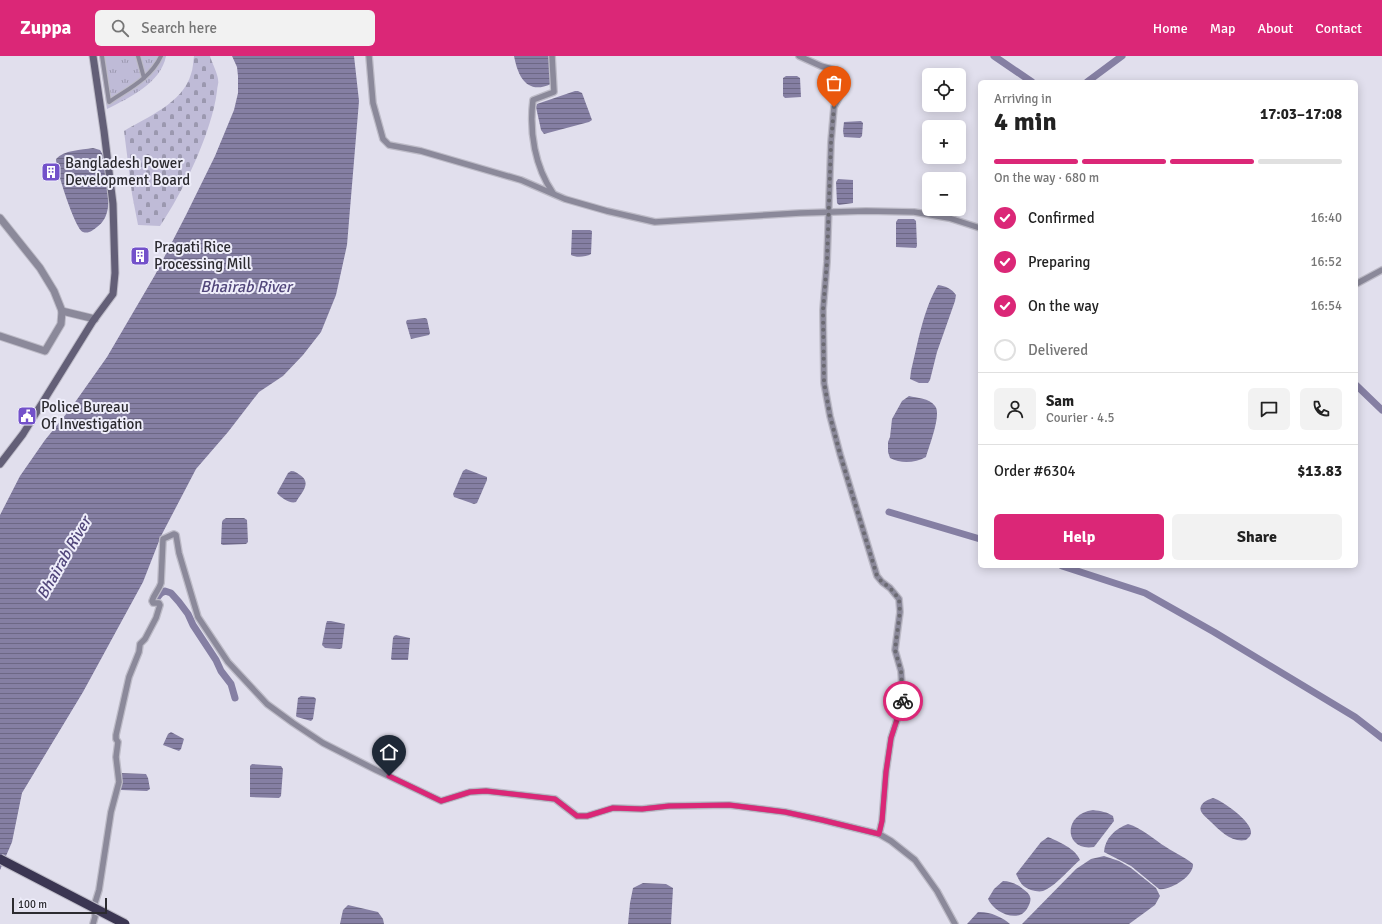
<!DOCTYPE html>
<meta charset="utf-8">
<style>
body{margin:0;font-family:Signika,sans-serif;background:#f2f2f2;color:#222;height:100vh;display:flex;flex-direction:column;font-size:15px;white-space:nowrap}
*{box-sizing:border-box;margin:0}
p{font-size:13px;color:#767676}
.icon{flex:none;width:22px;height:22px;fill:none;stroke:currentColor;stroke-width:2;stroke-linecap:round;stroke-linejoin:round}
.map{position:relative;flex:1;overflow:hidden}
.details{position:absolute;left:978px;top:24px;width:380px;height:488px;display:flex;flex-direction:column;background:#fff;border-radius:6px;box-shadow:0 2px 10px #0003}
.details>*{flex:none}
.tools{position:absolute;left:922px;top:12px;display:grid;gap:8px}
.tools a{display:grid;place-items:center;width:44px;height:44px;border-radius:6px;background:#fff;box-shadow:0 2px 10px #0003;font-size:20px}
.scale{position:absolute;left:12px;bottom:10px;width:95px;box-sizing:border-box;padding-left:4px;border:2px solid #2c2b30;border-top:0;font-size:11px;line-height:14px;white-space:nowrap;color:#2c2b30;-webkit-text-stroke:3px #eeedfa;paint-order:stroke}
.pin{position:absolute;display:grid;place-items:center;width:34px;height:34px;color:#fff;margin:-41px -17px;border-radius:50% 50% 50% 0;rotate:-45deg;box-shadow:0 0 4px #0007}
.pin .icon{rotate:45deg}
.courier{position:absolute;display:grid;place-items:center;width:40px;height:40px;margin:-20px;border:3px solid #db2777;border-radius:50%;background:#fff;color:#222;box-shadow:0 1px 5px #0007}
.headline em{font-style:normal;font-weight:700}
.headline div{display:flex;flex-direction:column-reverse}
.headline{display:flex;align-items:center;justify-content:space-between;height:68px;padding:0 16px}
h1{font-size:26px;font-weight:700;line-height:30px}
.bar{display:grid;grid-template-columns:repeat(4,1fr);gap:6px 4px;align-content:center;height:48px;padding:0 16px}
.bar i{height:5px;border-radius:3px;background:#e0e0e0}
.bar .on{background:#db2777}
.bar p{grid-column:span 4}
.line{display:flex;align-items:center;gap:10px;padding:0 16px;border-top:1px solid #e0e0e0}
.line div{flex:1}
.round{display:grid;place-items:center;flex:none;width:42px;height:42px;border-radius:6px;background:#f2f2f2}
ol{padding:0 16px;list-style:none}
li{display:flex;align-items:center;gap:12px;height:44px}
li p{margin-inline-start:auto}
li .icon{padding:4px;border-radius:50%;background:#db2777;color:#fff;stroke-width:4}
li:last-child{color:#767676}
li i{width:22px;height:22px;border:2px solid #e0e0e0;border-radius:50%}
.primary-button{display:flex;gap:8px;margin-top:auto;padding:8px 16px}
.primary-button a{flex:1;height:46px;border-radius:6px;background:#db2777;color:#fff;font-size:16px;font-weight:700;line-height:46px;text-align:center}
.primary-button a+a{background:#f2f2f2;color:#222}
header{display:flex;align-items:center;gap:24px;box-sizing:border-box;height:56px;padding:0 20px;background:#db2777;color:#fff}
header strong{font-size:19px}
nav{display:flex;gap:22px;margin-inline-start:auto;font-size:14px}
.search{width:280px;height:36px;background:#f2f2f2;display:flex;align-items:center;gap:10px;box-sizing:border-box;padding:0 14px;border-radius:6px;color:#767676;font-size:15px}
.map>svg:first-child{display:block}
.cemetery{fill:url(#cemetery-stones)}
.park{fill:url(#park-tufts)}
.water{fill:url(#water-rules)}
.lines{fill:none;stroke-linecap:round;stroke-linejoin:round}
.canal{stroke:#857fa3;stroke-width:7}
.pedestrian-casing{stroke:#bdbbc7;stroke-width:6}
.minor-casing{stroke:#bdbbc7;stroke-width:8}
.tertiary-casing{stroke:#bdbbc7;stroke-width:9}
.secondary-casing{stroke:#bdbbc7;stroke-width:9}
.pedestrian{stroke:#8b899a;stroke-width:4}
.minor{stroke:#8b899a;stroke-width:5.5}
.tertiary{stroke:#8b899a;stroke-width:7}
.secondary{stroke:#635f77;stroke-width:7}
.trunk-bridge-casing{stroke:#bdbbc7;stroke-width:11;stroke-linecap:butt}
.trunk-bridge{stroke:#3b3652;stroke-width:9}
.done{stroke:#6b6a72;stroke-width:4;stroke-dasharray:0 7.2}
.route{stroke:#db2777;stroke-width:5}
.labels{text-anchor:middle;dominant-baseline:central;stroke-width:4;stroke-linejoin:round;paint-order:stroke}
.poi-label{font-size:15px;fill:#2c2b30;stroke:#eeedfa;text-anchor:start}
.water-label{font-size:16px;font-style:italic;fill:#51467a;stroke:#eeedfa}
</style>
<header>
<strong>Zuppa</strong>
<div class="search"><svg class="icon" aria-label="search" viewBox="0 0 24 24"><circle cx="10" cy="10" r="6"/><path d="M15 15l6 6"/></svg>Search here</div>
<nav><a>Home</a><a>Map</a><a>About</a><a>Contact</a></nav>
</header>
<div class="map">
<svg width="1382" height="868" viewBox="0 0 1382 868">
<defs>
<pattern id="cemetery-stones" width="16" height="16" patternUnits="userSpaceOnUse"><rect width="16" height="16" fill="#bfbbd7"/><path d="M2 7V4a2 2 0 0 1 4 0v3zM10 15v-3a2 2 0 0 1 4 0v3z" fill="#9b98af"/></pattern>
<pattern id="park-tufts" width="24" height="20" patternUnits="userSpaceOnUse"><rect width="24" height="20" fill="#bfbbd7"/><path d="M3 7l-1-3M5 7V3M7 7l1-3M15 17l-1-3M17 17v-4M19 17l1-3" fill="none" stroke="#9b98af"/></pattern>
<pattern id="water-rules" width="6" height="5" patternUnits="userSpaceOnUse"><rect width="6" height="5" fill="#857fa3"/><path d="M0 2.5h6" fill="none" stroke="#6d6885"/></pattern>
</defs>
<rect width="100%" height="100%" fill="#e1dfed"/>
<path class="cemetery" d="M194 0H210C212 7 217 16 218 23 219 27 217 31 217 35 212 76 183 136 160 170L138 169 132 138 124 75C147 61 183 47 191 18 193 13 193 6 194 0Z"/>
<path class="park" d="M99 0H166C161 27 129 42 107 53Z"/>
<g class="water">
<polygon points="232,0 354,0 359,45 347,189 336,239 321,276 303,299 283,320 259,336 228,376 196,413 161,480 143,526 83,636 22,737 12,786 0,814 0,459 20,420 45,384 71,352 107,301 155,219 186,159 215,100 234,54 238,37 238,20 237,11"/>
<path d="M514 0H551V28C527 39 518 21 514 0Z"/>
<polygon points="786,20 797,20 800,22 801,41 785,42 783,40 783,22"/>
<polygon points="575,35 578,35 582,37 592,64 589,66 544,78 541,74 536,51 537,48"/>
<polygon points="861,65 863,67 862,80 860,82 844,81 843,75 844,66"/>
<path d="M93 92 100 94 103 99C105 115 110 135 108 151 107 159 104 166 97 171 93 174 89 178 83 176 75 173 56 113 56 103 64 94 81 94 93 92Z"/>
<polygon points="838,123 853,124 853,147 839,149 837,147 836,126"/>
<polygon points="898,163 914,163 916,165 917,190 916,192 896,191 896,166"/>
<path d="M572 174H590L592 175 591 198C586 201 576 202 571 199Z"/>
<path d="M938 229C946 230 952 233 956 239L955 245 937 296 930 324 928 327H919L910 323 911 315C918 287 923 254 938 229Z"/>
<polygon points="425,262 427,263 430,277 429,279 411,283 406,266 407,264"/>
<path d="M909 340C917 342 929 342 935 350 942 358 929 390 926 401 915 407 901 408 890 402L888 396V386L890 381 892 363 902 345Z"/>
<polygon points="466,413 487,421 487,424 477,447 474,448 454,441 453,438 463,415"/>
<path d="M291 415C295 415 297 417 300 419 312 427 302 436 296 446 290 448 281 442 277 437L288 417Z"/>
<polygon points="226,462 244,462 247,464 248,486 246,488 223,489 221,488 222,466 223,464"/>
<polygon points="327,565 331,565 345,568 342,592 340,593 325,592 322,589 326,568"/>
<polygon points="396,579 410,582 408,604 392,604 391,603 393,582 394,580"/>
<polygon points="301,640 314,641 316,643 313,663 311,665 297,661 296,660 298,642"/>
<polygon points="171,676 184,683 181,693 179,695 163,689 168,678"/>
<polygon points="252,708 281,710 283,713 281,740 279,742 250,741 250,710"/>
<polygon points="120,717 146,718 148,722 150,733 147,735 121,734 120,732"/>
<path d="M1213 742C1223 745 1251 765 1251 776 1251 780 1249 781 1246 784 1232 787 1220 775 1211 766 1208 763 1204 760 1202 757 1197 749 1206 744 1213 742Z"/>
<path d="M1093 754C1101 755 1107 756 1113 760L1114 765 1094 791C1064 796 1062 758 1093 754Z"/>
<path d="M1128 768C1142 772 1153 783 1166 791 1175 797 1185 801 1193 808 1194 820 1170 835 1159 833L1131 810 1104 796C1105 782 1115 773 1128 768Z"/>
<path d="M1048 781C1058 785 1076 793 1080 804 1070 812 1055 831 1043 835 1039 836 1035 835 1031 834 1022 831 1020 826 1016 818L1041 786Z"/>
<polygon points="1104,800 1119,805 1131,812 1156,832 1160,840 1155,849 1129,868 1022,868 1076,813 1091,803"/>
<path d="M1003 825C1010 825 1017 828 1023 833 1030 838 1033 842 1028 851 1027 853 1025 856 1022 858 1010 864 993 854 988 843L994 833Z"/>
<polygon points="643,827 666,828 673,832 671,868 628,868 630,847 633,832"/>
<polygon points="348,849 378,856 383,863 384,868 340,868 343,854"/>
<path d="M978 856C988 855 1003 861 1010 868H967Z"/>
</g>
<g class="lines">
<g class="canal">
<polyline points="994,0 1032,26"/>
<polyline points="1087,26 1122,0"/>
<polyline points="1356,329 1382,354"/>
<polyline points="889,456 980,483"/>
<polyline points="1062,510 1145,537 1214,576 1355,661 1382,682"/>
<polyline points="156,543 161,537 165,535 171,537 179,546 188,558 193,569 216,604 221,615 231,628 235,642"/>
</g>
<g class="pedestrian-casing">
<g id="pedestrian">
<path d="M102 0 109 46C128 33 151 22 161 0"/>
<polyline points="138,0 144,22"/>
</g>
</g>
<g class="minor-casing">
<g id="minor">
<polyline points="369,0 373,47 383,83 389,89 421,95 521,124 565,143 607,155 655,166 800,157 866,155 914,156 949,162 980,172"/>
<path d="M552 0 554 36 533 44C529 76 535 111 553 137"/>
<polyline points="799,0 821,10 839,15 841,38 834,51 831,86 827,206 823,254 824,327 830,360 840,398 877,520 882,526 890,532 899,543 900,556 895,594 901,615 903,645 891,682 886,716 882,765 879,778"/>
<polyline points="1356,228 1382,214"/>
<path d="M93 868 95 861V847L99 834 111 756 119 726 116 701 118 686 116 683V679L129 621 139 596 140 588 145 583 156 562 160 549 159 547H153L152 545C154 538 159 534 161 527L163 483 174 478 176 479 179 497 198 561 228 606 267 648 293 667 323 687 376 714 441 745 470 736 486 735 555 743 577 760H587L613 752 642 753 669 750 729 749 785 756 822 764 879 778 891 785 915 804 937 835 955 868"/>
</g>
</g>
<g class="tertiary-casing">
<g id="tertiary">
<polyline points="0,162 40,212 54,235 62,255 61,268 45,295 0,280"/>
<polyline points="62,255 95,263"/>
</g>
</g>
<g class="secondary-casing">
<polyline id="secondary" points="0,408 23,378 93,265 113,238 115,217 113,148 104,75 93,0"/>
</g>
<use href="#pedestrian" class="pedestrian"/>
<use href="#minor" class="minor"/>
<use href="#tertiary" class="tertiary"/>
<use href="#secondary" class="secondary"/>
<g class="trunk-bridge-casing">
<polyline id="trunk-bridge" points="0,803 125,868"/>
</g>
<use href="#trunk-bridge" class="trunk-bridge"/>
</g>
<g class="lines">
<polyline class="done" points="834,51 831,86 827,206 823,254 824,326 830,360 840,398 877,520 882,526 890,532 899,543 900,556 895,594 901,615 903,645"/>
<polyline class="route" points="389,720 441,745 470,736 486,735 555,743 577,760 587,760 613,752 642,753 669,750 729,749 785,756 822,764 879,778 882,765 886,716 891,682 903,645"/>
</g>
<defs>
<g id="building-square" transform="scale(1)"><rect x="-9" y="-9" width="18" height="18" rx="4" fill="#7351ca" stroke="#eeedfa"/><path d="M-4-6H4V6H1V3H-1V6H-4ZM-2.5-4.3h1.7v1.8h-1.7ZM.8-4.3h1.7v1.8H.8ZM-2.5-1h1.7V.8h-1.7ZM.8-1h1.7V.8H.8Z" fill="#fff"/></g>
<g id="civic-square" transform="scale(1)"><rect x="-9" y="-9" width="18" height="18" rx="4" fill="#7351ca" stroke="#eeedfa"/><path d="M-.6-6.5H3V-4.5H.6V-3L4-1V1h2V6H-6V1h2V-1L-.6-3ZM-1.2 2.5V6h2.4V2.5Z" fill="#fff"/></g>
</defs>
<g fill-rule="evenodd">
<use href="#building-square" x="51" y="116"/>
<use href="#building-square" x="140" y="200"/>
<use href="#civic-square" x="27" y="360"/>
</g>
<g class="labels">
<g class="poi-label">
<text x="65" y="107">Bangladesh Power<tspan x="65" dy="17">Development Board</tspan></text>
<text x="154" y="191">Pragati Rice<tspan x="154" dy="17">Processing Mill</tspan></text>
<text x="41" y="351">Police Bureau<tspan x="41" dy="17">Of Investigation</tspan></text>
</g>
<g class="water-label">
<text x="246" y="231">Bhairab River</text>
<text transform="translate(64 502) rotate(-60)">Bhairab River</text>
</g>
</g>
</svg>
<div class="tools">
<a><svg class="icon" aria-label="locate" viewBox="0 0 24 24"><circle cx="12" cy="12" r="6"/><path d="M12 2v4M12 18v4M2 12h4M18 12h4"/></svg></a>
<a>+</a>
<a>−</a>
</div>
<div class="scale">100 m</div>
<div class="pin" style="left:834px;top:51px;background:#ea580c"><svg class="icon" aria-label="bag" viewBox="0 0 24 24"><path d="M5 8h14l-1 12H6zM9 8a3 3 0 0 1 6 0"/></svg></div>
<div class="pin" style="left:389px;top:720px;background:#1f2937"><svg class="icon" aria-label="home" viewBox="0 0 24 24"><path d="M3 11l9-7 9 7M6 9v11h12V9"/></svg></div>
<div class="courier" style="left:903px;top:645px"><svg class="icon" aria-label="bike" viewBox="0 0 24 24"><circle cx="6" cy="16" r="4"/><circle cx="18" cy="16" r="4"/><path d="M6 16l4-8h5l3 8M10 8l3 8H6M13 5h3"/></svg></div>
<section class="details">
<div class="headline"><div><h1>4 min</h1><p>Arriving in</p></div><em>17:03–17:08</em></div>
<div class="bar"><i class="on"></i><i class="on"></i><i class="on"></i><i></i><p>On the way · 680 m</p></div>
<ol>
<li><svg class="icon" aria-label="check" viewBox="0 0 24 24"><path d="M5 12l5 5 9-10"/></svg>Confirmed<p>16:40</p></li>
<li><svg class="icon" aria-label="check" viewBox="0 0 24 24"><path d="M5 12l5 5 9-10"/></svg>Preparing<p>16:52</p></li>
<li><svg class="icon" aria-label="check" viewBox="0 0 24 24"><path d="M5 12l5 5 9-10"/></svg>On the way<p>16:54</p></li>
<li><i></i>Delivered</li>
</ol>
<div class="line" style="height:72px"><a class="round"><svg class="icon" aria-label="person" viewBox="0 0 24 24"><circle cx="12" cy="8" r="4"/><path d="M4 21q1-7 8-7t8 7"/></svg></a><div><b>Sam</b><p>Courier · 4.5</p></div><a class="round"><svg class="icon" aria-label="chat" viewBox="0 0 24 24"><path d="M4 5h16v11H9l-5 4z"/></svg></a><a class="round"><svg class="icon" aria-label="phone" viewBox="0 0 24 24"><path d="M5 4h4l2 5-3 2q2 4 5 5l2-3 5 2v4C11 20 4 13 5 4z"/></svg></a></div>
<div class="line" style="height:52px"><div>Order #6304</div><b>$13.83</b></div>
<div class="primary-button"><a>Help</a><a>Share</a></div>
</section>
</div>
